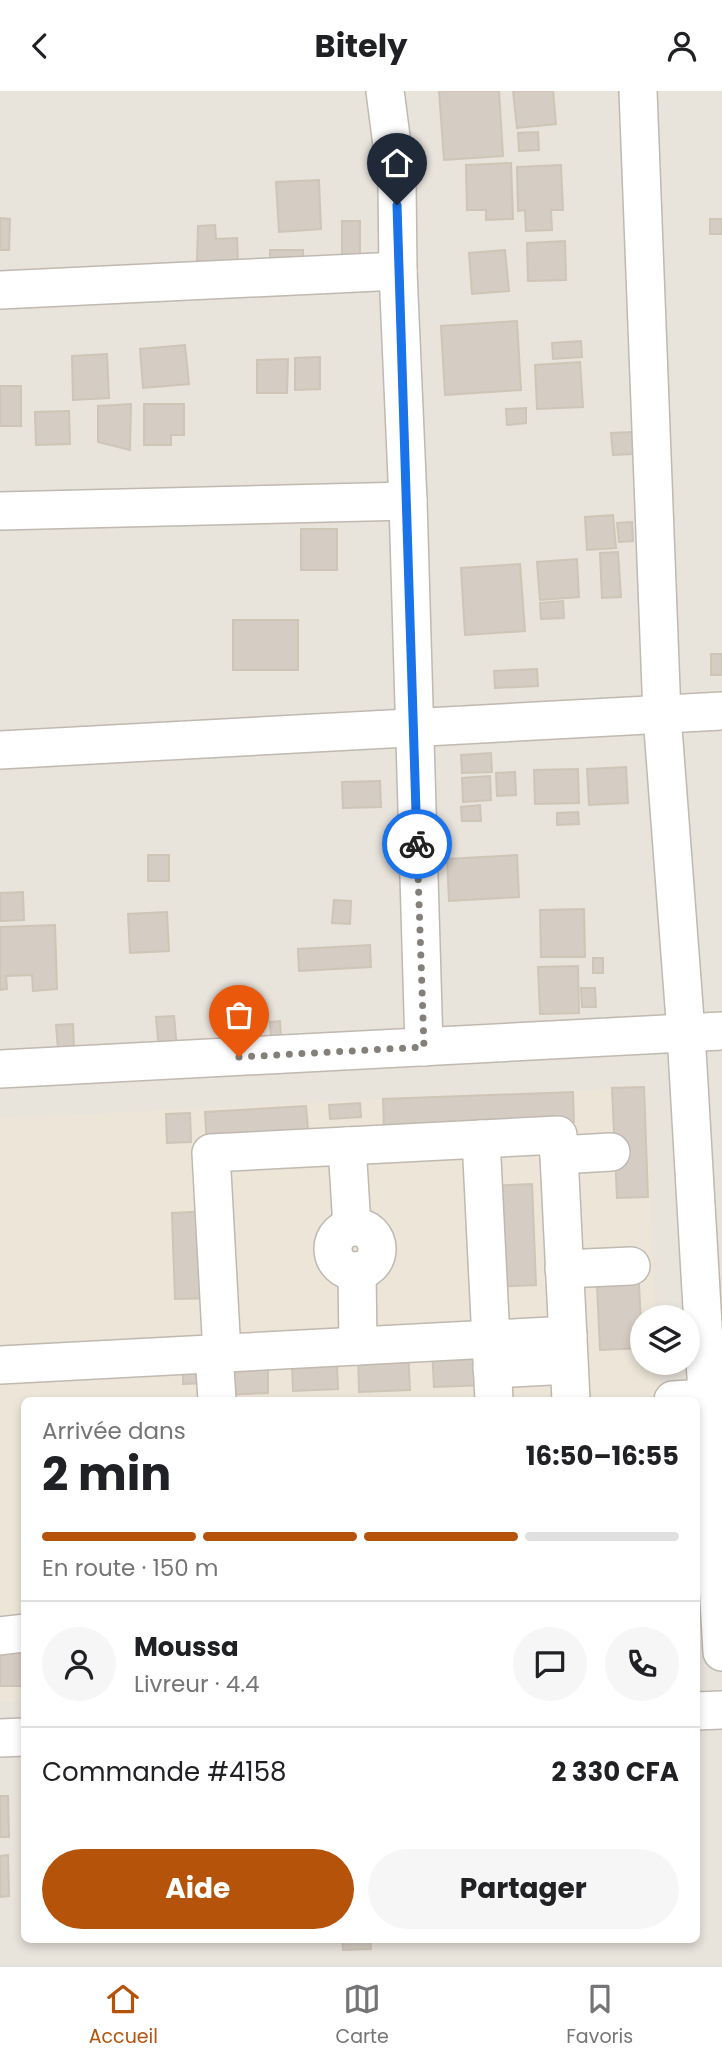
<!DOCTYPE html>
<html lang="fr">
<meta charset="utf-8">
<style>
body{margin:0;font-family:Poppins,sans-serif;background:#f6f6f6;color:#202124;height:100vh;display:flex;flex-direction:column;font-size:26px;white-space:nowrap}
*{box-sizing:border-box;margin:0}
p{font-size:23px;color:#757577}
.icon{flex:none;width:38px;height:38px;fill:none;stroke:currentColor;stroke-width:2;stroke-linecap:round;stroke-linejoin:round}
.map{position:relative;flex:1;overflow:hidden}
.details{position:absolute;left:21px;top:1306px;width:679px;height:546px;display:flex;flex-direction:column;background:#fff;border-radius:10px;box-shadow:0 4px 10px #0003}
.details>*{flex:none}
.fabs{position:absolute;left:630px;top:1214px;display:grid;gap:14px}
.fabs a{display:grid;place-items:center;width:70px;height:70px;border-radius:50%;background:#fff;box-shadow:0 4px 10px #0003;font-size:35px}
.pin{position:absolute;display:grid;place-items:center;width:60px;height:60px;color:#fff;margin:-72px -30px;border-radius:50% 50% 50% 0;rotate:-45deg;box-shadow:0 0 7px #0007}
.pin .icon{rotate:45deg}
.courier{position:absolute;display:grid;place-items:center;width:70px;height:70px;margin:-35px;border:5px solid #1a73e8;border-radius:50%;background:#fff;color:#222;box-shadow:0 2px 9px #0007}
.summary em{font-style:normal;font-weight:700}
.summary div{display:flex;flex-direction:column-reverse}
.summary{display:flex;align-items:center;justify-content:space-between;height:119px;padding:0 21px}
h1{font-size:46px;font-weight:700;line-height:52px}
.bar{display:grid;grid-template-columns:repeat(4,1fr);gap:10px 7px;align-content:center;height:84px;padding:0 21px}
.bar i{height:9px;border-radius:5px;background:#e0e0e0}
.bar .on{background:#b45309}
.bar p{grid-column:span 4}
.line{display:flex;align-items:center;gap:18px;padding:0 21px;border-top:2px solid #e0e0e0}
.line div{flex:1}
.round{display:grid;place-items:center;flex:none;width:74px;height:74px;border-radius:37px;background:#f6f6f6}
.action{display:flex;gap:14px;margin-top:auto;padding:14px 21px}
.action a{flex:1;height:80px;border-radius:42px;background:#b45309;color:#fff;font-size:28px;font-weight:700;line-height:80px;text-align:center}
.action a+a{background:#f6f6f6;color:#202124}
header{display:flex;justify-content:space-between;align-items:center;height:91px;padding:0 21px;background:#fff;font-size:32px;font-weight:700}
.tab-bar{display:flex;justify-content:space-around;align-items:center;height:98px;border-top:2px solid #e0e0e0;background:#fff;font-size:19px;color:#757577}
.tab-bar a{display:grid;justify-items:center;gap:4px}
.tab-bar .on{color:#b45309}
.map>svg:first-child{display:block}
.residential{fill:#e8e3db;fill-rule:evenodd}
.education{fill:#ece5d8}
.building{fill:#d5cdc3;stroke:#cfc5b7;stroke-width:2}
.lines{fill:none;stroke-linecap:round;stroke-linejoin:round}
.minor-casing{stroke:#bfb9b0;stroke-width:40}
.minor{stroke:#fff;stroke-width:37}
.done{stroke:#848079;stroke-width:7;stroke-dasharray:0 12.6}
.route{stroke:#1a73e8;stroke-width:9}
</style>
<header><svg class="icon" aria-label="back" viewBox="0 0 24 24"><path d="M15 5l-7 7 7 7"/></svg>Bitely<svg class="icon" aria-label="person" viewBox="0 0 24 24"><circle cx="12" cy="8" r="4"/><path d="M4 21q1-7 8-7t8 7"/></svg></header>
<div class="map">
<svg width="722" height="1874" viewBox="0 0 722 1874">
<rect width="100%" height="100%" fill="#f4f2ed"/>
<path class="residential" d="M0 0H722V1874H0ZM642 1227H688V1272H642ZM24 1309H696V1848H24Z"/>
<polygon class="education" points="645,996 656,1227 642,1227 642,1272 658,1272 660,1309 24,1309 24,1610 0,1611 0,1027"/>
<g class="building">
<polygon points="439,0 499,0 503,65 444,69"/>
<polygon points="513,0 553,0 556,33 517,37"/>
<polygon points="538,41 539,59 519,60 518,42"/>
<polygon points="511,72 513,128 486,129 486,119 467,119 466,74"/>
<polygon points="561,74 563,119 551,119 552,139 526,140 525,119 518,120 517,76"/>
<polygon points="319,89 321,138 279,141 276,91"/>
<polygon points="0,127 10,128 9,159 0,159"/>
<rect x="710" y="128" width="12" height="15"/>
<rect x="342" y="130" width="18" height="37"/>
<polygon points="215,134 216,148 237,147 238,170 197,170 198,135"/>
<polygon points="565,150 566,189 528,190 527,152"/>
<rect x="270" y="159" width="33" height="11"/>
<polygon points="505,159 509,200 472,203 469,162"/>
<polygon points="517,230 521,299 445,304 441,235"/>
<polygon points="581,250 582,266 553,268 552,252"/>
<polygon points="185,254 189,293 143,297 140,258"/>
<polygon points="107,263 109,307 73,309 72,265"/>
<polygon points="320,266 320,298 295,299 295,267"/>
<polygon points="288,268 287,302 257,302 257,269"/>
<polygon points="580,271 583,316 537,318 535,274"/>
<rect x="0" y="295" width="21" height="40"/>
<polygon points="131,313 130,359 98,351 98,315"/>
<polygon points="144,313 184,313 184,344 171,344 171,354 144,354"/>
<polygon points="526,317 526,332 507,334 506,318"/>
<polygon points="69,320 70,353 36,354 35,321"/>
<polygon points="632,341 633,363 613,364 611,342"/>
<polygon points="613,424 616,457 587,459 585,426"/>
<polygon points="632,431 633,450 619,451 617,432"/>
<rect x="301" y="438" width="36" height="41"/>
<polygon points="618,461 621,506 602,507 600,462"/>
<polygon points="577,468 579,506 540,509 537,471"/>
<polygon points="520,473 525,540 465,544 461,477"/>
<polygon points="563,510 564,527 541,528 540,512"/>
<rect x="233" y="529" width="65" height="50"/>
<rect x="711" y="563" width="11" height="21"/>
<polygon points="537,578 538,595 495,597 494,580"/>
<polygon points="491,662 492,681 462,682 461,664"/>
<polygon points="626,676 628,712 589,714 587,678"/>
<polygon points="578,678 579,712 535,713 534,679"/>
<polygon points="515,681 516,704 497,705 496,682"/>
<polygon points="490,685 491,709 463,711 462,687"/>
<polygon points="380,690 381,716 343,717 342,691"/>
<polygon points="480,714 481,730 462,730 461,716"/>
<polygon points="578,721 579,733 557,734 557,722"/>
<rect x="148" y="764" width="21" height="26"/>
<polygon points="517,764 519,806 449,810 447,768"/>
<polygon points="23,801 24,829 0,830 0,802"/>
<polygon points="334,809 351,810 350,833 332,832"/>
<polygon points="584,818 585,866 541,866 540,819"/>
<polygon points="167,821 169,860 130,862 128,823"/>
<polygon points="55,834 57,898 33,900 32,884 6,885 7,898 0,899 0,836"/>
<polygon points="370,854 371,876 299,880 298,858"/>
<rect x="593" y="867" width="10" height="15"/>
<polygon points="578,875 579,922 540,923 538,876"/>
<polygon points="581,897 595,897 596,916 582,916"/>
<polygon points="174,925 177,958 159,960 156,926"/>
<polygon points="280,930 281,947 271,948 270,931"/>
<polygon points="73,933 74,958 58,958 56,934"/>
<polygon points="644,996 648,1106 617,1107 612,997"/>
<polygon points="573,1001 574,1031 384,1039 383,1008"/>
<polygon points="360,1012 361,1026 330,1028 329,1014"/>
<polygon points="306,1015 309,1049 207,1055 205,1021"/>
<polygon points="190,1022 191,1051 167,1052 166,1023"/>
<polygon points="532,1093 536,1194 492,1196 488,1095"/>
<polygon points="211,1120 214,1207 175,1208 172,1122"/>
<polygon points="639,1192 642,1257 600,1259 597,1194"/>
<polygon points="485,1255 487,1294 434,1296 432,1257"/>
<polygon points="408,1260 410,1299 359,1301 358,1261"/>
<polygon points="268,1268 268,1302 223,1304 222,1270"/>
<polygon points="337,1273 338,1298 293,1300 292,1274"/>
<polygon points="207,1276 207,1292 183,1293 183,1277"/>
<rect x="0" y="1551" width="24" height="44"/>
<polygon points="0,1705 8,1705 9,1746 0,1746"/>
<polygon points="8,1764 9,1805 0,1806 0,1765"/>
<polygon points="342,1848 370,1848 371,1858 343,1859"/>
</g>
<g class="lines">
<g class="minor-casing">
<g id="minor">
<polyline points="385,0 397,92 398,180 408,410 424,956"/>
<polyline points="638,0 662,624 686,942 722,1561"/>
<polyline points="0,199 398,180"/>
<polyline points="0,420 408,410"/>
<polyline points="0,659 722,620"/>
<polyline points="0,978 722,940"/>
<polyline points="481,1048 494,1309"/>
<polyline points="347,1055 352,1136"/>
<polyline points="559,1064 611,1061"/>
<circle cx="355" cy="1158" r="22"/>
<polyline points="564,1178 631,1175"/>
<polyline points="357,1180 358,1255"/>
<polyline points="214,1262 217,1309"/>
<polyline points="222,1262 211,1062 558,1044 571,1309"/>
<polyline points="0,1274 568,1244"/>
<polyline points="492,1278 569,1274"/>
<polyline points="673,1309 707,1307"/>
<polyline points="0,1545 24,1542"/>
<polyline points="696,1620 722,1619"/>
<polyline points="0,1647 24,1646"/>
</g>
</g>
<use href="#minor" class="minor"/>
</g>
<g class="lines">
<polyline class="done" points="239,966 424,956 417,753"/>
<polyline class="route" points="397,114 417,753"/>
</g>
</svg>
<div class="fabs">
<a><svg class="icon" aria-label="layers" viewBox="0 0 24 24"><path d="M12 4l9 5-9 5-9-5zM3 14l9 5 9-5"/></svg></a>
</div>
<div class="pin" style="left:239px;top:966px;background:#ea580c"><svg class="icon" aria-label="bag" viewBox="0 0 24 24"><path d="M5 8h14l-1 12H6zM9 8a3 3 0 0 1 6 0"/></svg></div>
<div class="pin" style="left:397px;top:114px;background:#1f2937"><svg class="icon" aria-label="home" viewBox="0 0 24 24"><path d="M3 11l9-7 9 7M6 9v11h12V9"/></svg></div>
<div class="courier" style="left:417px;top:753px"><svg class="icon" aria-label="bike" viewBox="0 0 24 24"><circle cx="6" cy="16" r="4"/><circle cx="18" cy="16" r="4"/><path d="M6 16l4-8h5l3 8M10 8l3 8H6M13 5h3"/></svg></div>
<section class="details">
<div class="summary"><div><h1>2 min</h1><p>Arrivée dans</p></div><em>16:50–16:55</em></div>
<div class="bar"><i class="on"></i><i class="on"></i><i class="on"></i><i></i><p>En route · 150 m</p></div>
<div class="line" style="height:126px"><a class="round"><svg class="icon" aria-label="person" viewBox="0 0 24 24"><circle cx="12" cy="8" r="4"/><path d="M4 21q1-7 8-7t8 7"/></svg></a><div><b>Moussa</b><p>Livreur · 4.4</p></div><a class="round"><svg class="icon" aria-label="chat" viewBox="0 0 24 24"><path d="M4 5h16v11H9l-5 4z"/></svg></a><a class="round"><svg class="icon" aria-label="phone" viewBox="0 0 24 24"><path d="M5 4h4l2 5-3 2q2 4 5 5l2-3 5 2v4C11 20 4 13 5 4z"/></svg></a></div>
<div class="line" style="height:91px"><div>Commande #4158</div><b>2 330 CFA</b></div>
<div class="action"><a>Aide</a><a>Partager</a></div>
</section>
</div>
<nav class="tab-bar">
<a class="on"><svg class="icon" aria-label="home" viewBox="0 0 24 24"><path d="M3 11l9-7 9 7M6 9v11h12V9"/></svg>Accueil</a>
<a><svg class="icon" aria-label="map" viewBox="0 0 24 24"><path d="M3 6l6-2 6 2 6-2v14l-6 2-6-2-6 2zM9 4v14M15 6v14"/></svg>Carte</a>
<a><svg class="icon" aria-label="saved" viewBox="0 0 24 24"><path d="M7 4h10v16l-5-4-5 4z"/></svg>Favoris</a>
</nav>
